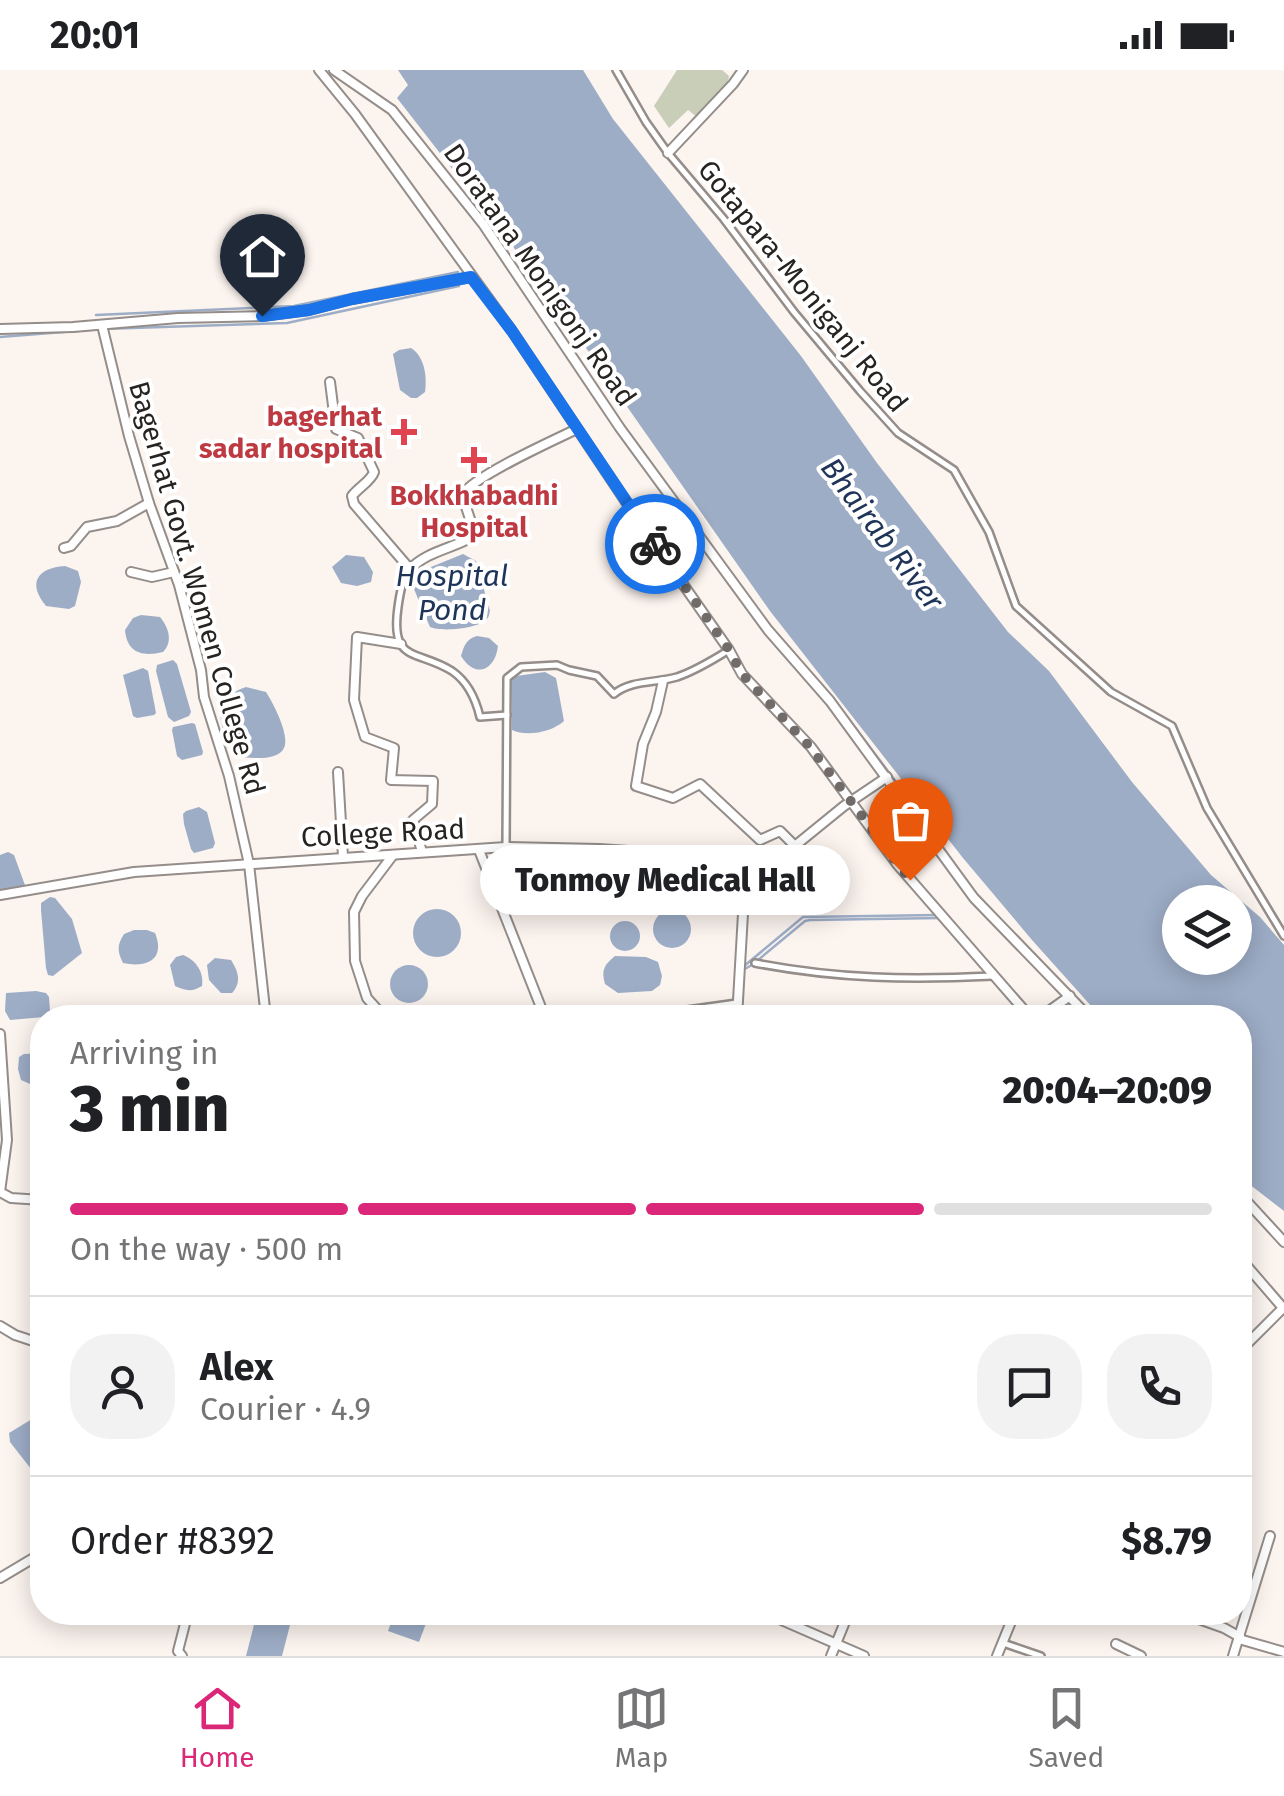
<!DOCTYPE html>
<meta charset="utf-8">
<style>
body{margin:0;font-family:"Fira Sans",sans-serif;background:#f2f2f2;color:#202124;height:100vh;display:flex;flex-direction:column;font-size:38px;white-space:nowrap}
*{box-sizing:border-box;margin:0}
p{font-size:32px;color:#757577}
.icon{flex:none;width:55px;height:55px;fill:none;stroke:currentColor;stroke-width:2;stroke-linecap:round;stroke-linejoin:round}
.map{position:relative;flex:1;overflow:hidden}
.side{position:absolute;left:30px;top:935px;width:1222px;height:620px;display:flex;flex-direction:column;background:#fff;border-radius:40px;box-shadow:0 5px 25px #0003}
.side>*{flex:none}
.controls{position:absolute;left:1162px;top:815px;display:grid;gap:20px}
.controls a{display:grid;place-items:center;width:90px;height:90px;border-radius:50%;background:#fff;box-shadow:0 5px 25px #0003;font-size:50px}
.pin{position:absolute;display:grid;place-items:center;width:85px;height:85px;color:#fff;margin:-102px -42px;border-radius:50% 50% 50% 0;rotate:-45deg;box-shadow:0 0 10px #0007}
.pin .icon{rotate:45deg}
.courier{position:absolute;display:grid;place-items:center;width:100px;height:100px;margin:-50px;border:8px solid #1a73e8;border-radius:50%;background:#fff;color:#222;box-shadow:0 2px 12px #0007}
.bubble{position:absolute;height:70px;border-radius:35px;background:#fff;box-shadow:0 5px 25px #0003;font-size:32px;font-weight:800;line-height:70px;text-align:center}
.head em{font-style:normal;font-weight:800}
.head div{display:flex;flex-direction:column-reverse}
.head{display:flex;align-items:center;justify-content:space-between;height:170px;padding:0 40px}
h1{font-size:65px;font-weight:800;line-height:75px}
.bar{display:grid;grid-template-columns:repeat(4,1fr);gap:15px 10px;align-content:center;height:120px;padding:0 40px}
.bar i{height:12px;border-radius:8px;background:#e0e0e0}
.bar .active{background:#db2777}
.bar p{grid-column:span 4}
.line{display:flex;align-items:center;gap:25px;padding:0 40px;border-top:2px solid #e0e0e0}
.line div{flex:1}
.round{display:grid;place-items:center;flex:none;width:105px;height:105px;border-radius:40px;background:#f2f2f2}
.status{display:flex;justify-content:space-between;align-items:center;height:70px;padding:0 50px;background:#fff;direction:ltr}
.status svg{height:28px;fill:currentColor}
.tabs{display:flex;justify-content:space-around;align-items:center;height:140px;border-top:2px solid #e0e0e0;background:#fff;font-size:28px;color:#757577}
.tabs a{display:grid;justify-items:center;gap:5px}
.tabs .active{color:#db2777}
.map>svg:first-child{display:block}
.green{fill:#c8ceb7}
.water{fill:#9dadc6;fill-rule:evenodd}
.lines{fill:none;stroke-linecap:round;stroke-linejoin:round}
.stream{stroke:#9dadc6;stroke-width:2.5}
.minor-casing{stroke:#948d89;stroke-width:10}
.tertiary-casing{stroke:#948d89;stroke-width:12}
.secondary-casing{stroke:#948d89;stroke-width:12}
.minor{stroke:#fff;stroke-width:5}
.tertiary{stroke:#fff;stroke-width:8}
.secondary{stroke:#fff;stroke-width:8}
.done{stroke:#716c69;stroke-width:10;stroke-dasharray:0 18}
.route{stroke:#1a73e8;stroke-width:12}
.health-dot{fill:#e0444e;stroke:#fff;stroke-width:4}
.labels{text-anchor:middle;dominant-baseline:central;stroke-width:8;stroke-linejoin:round;paint-order:stroke}
.street-label{font-size:28px;fill:#262321;stroke:#fff}
.health-label{font-size:28px;font-weight:bold;fill:#be3a42;stroke:#fff;text-anchor:end}
.water-label{font-size:30px;font-style:italic;fill:#1e3458;stroke:#fff}
</style>
<div class="status"><b>20:01</b><svg viewBox="0 0 49 12"><path d="M0 12V9h3v3zM5 12V6h3v6zM10 12V3h3v9zM15 12V0h3v12zM26 1h20v11H26zM47 4h2v5h-2z"/></svg></div>
<div class="map">
<svg width="1284" height="1586" viewBox="0 0 1284 1586">
<rect width="100%" height="100%" fill="#fcf4ef"/>
<polygon class="green" points="677,0 722,0 729,6 728,11 697,47 688,40 669,58 654,36"/>
<g class="water">
<path d="M398 0H583L613 49 801 286 877 393 1008 562 1049 601 1132 712 1211 805 1260 847 1284 875V1141L1240 1107V948L1101 947 1032 870 963 788 770 541 535 205 397 28 408 15ZM1180 832H1235V888H1180Z"/>
<path d="M411 278C425 287 427 307 425 322L417 328H411L400 320 393 284 399 280Z"/>
<path d="M463 484 476 491 490 541C489 544 489 547 487 549 478 559 441 562 430 557L414 519 413 506 421 501Z"/>
<polygon points="346,485 364,487 373,502 371,512 357,516 341,513 332,497"/>
<path d="M65 496 78 501 81 512 75 536 69 539 46 536C27 513 37 498 65 496Z"/>
<path d="M141 545 160 547C169 558 173 572 163 582 142 587 127 583 125 560L133 548Z"/>
<path d="M477 566 489 568 498 576C495 601 475 609 461 586 464 576 466 569 477 566Z"/>
<polygon points="173,590 177,594 191,642 189,646 174,652 168,647 156,601 157,595"/>
<polygon points="143,598 148,601 156,643 154,645 137,648 133,646 123,605"/>
<path d="M545 602 556 608 564 651C552 662 527 667 512 660V609L516 606Z"/>
<path d="M246 617 266 622C273 633 290 665 284 678 277 692 248 688 235 686 220 658 208 630 246 617Z"/>
<polygon points="192,653 195,654 203,682 202,685 182,690 177,686 172,660 173,657"/>
<polygon points="199,737 207,742 215,773 213,778 194,783 191,779 184,754 183,744 186,741"/>
<polygon points="8,782 14,785 26,818 0,823 0,785"/>
<polygon points="50,827 55,828 72,849 82,883 53,906 48,905 46,898 41,840 41,833"/>
<circle cx="437" cy="863" r="24"/>
<circle cx="672" cy="859" r="19"/>
<circle cx="625" cy="866" r="15"/>
<path d="M134 860H147L155 863C166 890 146 898 123 893 117 881 117 875 124 864Z"/>
<path d="M183 885C196 890 204 902 202 916 192 922 186 921 175 916L170 895 176 887Z"/>
<path d="M615 886 646 887 658 892 662 906 660 915 652 921 618 923 605 914C601 900 604 895 615 886Z"/>
<path d="M215 888 231 890C238 901 242 912 232 923H221L209 910 207 895Z"/>
<circle cx="409" cy="914" r="19"/>
<polygon points="36,921 46,923 49,927 50,941 44,947 10,950 5,941 6,923"/>
<polygon points="42,983 42,1012 30,1014 21,1010 18,999 19,987 24,984"/>
<polygon points="32,1349 38,1349 42,1353 42,1413 10,1372 9,1363"/>
<polygon points="395,1542 430,1543 419,1572 388,1561"/>
<polygon points="256,1547 290,1555 282,1586 246,1586"/>
</g>
<g class="lines">
<g class="stream">
<polyline points="96,245 294,236 458,202"/>
<polyline points="0,267 101,259 287,253 459,216"/>
<polyline points="772,558 826,621"/>
<polyline points="844,643 909,729 957,798"/>
<polyline points="245,799 248,822"/>
<polyline points="967,813 985,834"/>
<polyline points="1028,879 1089,941"/>
<polyline points="743,897 803,847 937,845"/>
<polyline points="741,901 752,895 805,851 810,850 940,848"/>
<polyline points="602,946 615,948"/>
</g>
<g class="minor-casing">
<g id="minor">
<polyline points="616,0 646,52 668,83 723,148 794,242 860,321 898,363 954,400 989,462 1016,536 1111,622 1172,656 1207,738 1284,866"/>
<path d="M410 499C402 510 400 523 398 537 390 594 417 579 452 601 468 612 476 630 480 647L507 645"/>
<path d="M506 777 507 608 521 597 557 595 569 600 597 606 614 624C630 610 657 613 677 607 695 601 713 590 729 580"/>
<path d="M755 893C838 909 909 910 993 906"/>
<polyline points="537,948 542,940 549,947 557,948"/>
<polyline points="630,948 737,933"/>
<polyline points="1003,1573 1041,1586"/>
</g>
</g>
<g class="tertiary-casing">
<g id="tertiary">
<polyline points="319,0 355,44 512,261 634,444 729,580 742,604 811,677 897,794 1031,948"/>
<polyline points="668,83 733,14 743,0"/>
<polyline points="102,255 129,366 149,433 179,515 201,600 204,627 229,706 249,794 266,948"/>
<polyline points="0,259 73,257 178,248 262,246 309,240 352,229 471,207"/>
<path d="M330 312 336 359 358 368 374 402C371 411 359 417 352 426L354 434 410 499C428 481 451 479 472 467L473 458 462 425C474 406 552 371 577 359"/>
<polyline points="64,478 71,476 87,457 117,451 149,433"/>
<polyline points="131,502 152,507 174,502"/>
<polyline points="401,574 357,567 354,630 365,667 394,678 391,710 433,711 432,734 413,750 422,782"/>
<polyline points="663,611 656,642 643,674 636,716 673,728 700,714 760,770 780,761 796,777"/>
<polyline points="338,702 343,787"/>
<polyline points="479,780 542,940"/>
<polyline points="0,825 134,802 506,777 599,779 704,786 756,792 767,799"/>
<polyline points="385,948 367,928 355,891 354,842 362,826 393,785"/>
<polyline points="737,948 744,826 748,814 844,736 887,707"/>
<polyline points="1039,948 1070,926"/>
<polyline points="0,964 7,1070 0,1122 11,1128 42,1130"/>
<polyline points="1240,1188 1284,1239"/>
<polyline points="0,1256 15,1265 42,1274"/>
<polyline points="1240,1281 1283,1238"/>
<polyline points="1197,1542 1196,1548 1224,1558 1240,1567"/>
<polyline points="1239,1569 1284,1582"/>
<polyline points="1116,1574 1141,1586"/>
<polyline points="182,1586 178,1581 188,1542"/>
<polyline points="831,1586 849,1542"/>
<polyline points="997,1586 1015,1542"/>
<polyline points="1233,1586 1270,1466"/>
</g>
</g>
<g class="secondary-casing">
<g id="secondary">
<polyline points="334,0 392,40 483,154 620,358 768,560 830,631 974,828 1090,948"/>
<polyline points="1240,1124 1284,1172"/>
<polyline points="0,1508 42,1483"/>
<polyline points="763,1542 864,1586"/>
</g>
</g>
<use href="#minor" class="minor"/>
<use href="#tertiary" class="tertiary"/>
<use href="#secondary" class="secondary"/>
</g>
<g class="lines">
<polyline class="done" points="655,474 729,580 742,604 810,677 910,810"/>
<polyline class="route" points="262,246 309,240 352,229 471,207 512,261 655,474"/>
</g>
<g class="health-dot">
<path d="M399 347h10v10h10v10h-10v10h-10v-10h-10v-10h10z"/>
<path d="M469 375h10v10h10v10h-10v10h-10v-10h-10v-10h10z"/>
</g>
<g class="labels">
<g class="street-label">
<text transform="translate(540 205) rotate(55)">Doratana Monigonj Road</text>
<text transform="translate(803 216) rotate(51)">Gotapara-Moniganj Road</text>
<text transform="translate(197 518) rotate(74)">Bagerhat Govt. Women College Rd</text>
<text transform="translate(383 763) rotate(-3)">College Road</text>
</g>
<g class="health-label">
<text x="382" y="346">bagerhat<tspan x="382" dy="32">sadar hospital</tspan></text>
<text x="474" y="425" text-anchor="middle">Bokkhabadhi<tspan x="474" dy="32">Hospital</tspan></text>
</g>
<g class="water-label">
<text transform="translate(882 464) rotate(53)">Bhairab River</text>
<text x="452" y="506">Hospital<tspan x="452" dy="34">Pond</tspan></text>
</g>
</g>
</svg>
<div class="controls">
<a><svg class="icon" aria-label="layers" viewBox="0 0 24 24"><path d="M12 4l9 5-9 5-9-5zM3 14l9 5 9-5"/></svg></a>
</div>
<div class="pin" style="left:910px;top:810px;background:#ea580c"><svg class="icon" aria-label="bag" viewBox="0 0 24 24"><path d="M5 8h14l-1 12H6zM9 8a3 3 0 0 1 6 0"/></svg></div>
<div class="pin" style="left:262px;top:246px;background:#1f2937"><svg class="icon" aria-label="home" viewBox="0 0 24 24"><path d="M3 11l9-7 9 7M6 9v11h12V9"/></svg></div>
<div class="courier" style="left:655px;top:474px"><svg class="icon" aria-label="bike" viewBox="0 0 24 24"><circle cx="6" cy="16" r="4"/><circle cx="18" cy="16" r="4"/><path d="M6 16l4-8h5l3 8M10 8l3 8H6M13 5h3"/></svg></div>
<div class="bubble" style="left:480px;top:775px;width:370px">Tonmoy Medical Hall</div>
<section class="side">
<div class="head"><div><h1>3 min</h1><p>Arriving in</p></div><em>20:04–20:09</em></div>
<div class="bar"><i class="active"></i><i class="active"></i><i class="active"></i><i></i><p>On the way · 500 m</p></div>
<div class="line" style="height:180px"><a class="round"><svg class="icon" aria-label="person" viewBox="0 0 24 24"><circle cx="12" cy="8" r="4"/><path d="M4 21q1-7 8-7t8 7"/></svg></a><div><b>Alex</b><p>Courier · 4.9</p></div><a class="round"><svg class="icon" aria-label="chat" viewBox="0 0 24 24"><path d="M4 5h16v11H9l-5 4z"/></svg></a><a class="round"><svg class="icon" aria-label="phone" viewBox="0 0 24 24"><path d="M5 4h4l2 5-3 2q2 4 5 5l2-3 5 2v4C11 20 4 13 5 4z"/></svg></a></div>
<div class="line" style="height:130px"><div>Order #8392</div><b>$8.79</b></div>
</section>
</div>
<nav class="tabs">
<a class="active"><svg class="icon" aria-label="home" viewBox="0 0 24 24"><path d="M3 11l9-7 9 7M6 9v11h12V9"/></svg>Home</a>
<a><svg class="icon" aria-label="map" viewBox="0 0 24 24"><path d="M3 6l6-2 6 2 6-2v14l-6 2-6-2-6 2zM9 4v14M15 6v14"/></svg>Map</a>
<a><svg class="icon" aria-label="saved" viewBox="0 0 24 24"><path d="M7 4h10v16l-5-4-5 4z"/></svg>Saved</a>
</nav>
